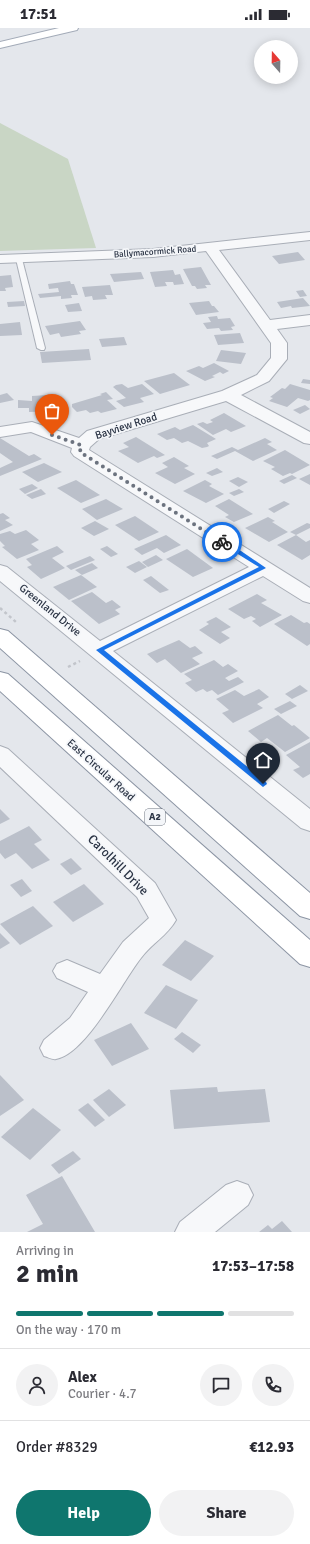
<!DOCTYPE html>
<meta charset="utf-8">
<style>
body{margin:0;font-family:Signika,sans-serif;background:#f2f2f3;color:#2b2b33;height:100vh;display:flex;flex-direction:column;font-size:15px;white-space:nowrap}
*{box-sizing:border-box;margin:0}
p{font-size:13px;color:#7c7c81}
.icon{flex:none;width:22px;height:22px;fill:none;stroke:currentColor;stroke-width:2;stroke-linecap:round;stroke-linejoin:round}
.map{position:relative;height:1204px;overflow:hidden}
.side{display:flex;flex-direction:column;background:#fff;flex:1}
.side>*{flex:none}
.needle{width:26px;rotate:340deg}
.fabs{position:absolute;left:254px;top:12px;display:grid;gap:8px}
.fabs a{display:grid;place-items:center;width:44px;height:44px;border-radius:50%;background:#fff;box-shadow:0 2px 10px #0003;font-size:20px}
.pin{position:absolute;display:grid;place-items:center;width:34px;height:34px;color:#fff;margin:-41px -17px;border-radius:50% 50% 50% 0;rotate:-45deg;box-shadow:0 0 4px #0007}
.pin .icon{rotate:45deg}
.courier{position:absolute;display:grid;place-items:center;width:40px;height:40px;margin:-20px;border:3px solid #1a73e8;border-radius:50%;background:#fff;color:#222;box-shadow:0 1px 5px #0007}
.overview em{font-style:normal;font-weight:700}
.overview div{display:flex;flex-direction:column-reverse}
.overview{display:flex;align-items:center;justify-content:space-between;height:68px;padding:0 16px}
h1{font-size:26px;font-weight:700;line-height:30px}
.bar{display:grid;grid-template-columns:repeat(4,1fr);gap:6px 4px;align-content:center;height:48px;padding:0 16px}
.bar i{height:5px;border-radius:3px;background:#e1e1e2}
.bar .on{background:#0f766e}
.bar p{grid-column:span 4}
.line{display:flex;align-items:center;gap:10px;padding:0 16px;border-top:1px solid #e1e1e2}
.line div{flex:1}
.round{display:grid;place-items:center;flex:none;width:42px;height:42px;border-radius:21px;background:#f2f2f3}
.cta{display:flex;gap:8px;margin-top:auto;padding:8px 16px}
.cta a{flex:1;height:46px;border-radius:24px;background:#0f766e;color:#fff;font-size:16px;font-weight:700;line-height:46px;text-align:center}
.cta a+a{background:#f2f2f3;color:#2b2b33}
.status{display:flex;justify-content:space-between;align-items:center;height:28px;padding:0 20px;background:#fff;direction:ltr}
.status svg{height:11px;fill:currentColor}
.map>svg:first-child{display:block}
.green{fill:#c9d6c5}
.building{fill:#bbc0ca}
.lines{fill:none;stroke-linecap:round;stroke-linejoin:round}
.lane-casing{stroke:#a9aeb7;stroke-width:2}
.street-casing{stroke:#a9aeb7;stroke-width:2}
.primary-casing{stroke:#a3abb8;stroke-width:2}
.highway-casing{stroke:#8b94a3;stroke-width:2}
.path{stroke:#c2c5cb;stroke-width:2.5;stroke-dasharray:3 3;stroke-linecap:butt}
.lane{fill:#f7f8fa;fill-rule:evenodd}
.street{fill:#f7f8fa;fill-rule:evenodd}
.primary{fill:#fff;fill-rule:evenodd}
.highway{fill:#fff;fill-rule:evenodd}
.route{fill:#1a73e8}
.done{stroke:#6c737f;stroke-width:4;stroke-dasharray:0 7.2}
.labels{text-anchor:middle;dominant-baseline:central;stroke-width:3.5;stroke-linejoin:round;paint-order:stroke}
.far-street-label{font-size:9px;fill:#2b3445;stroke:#f4f6f9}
.shield{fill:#f4f6f9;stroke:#676e7b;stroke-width:1}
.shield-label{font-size:10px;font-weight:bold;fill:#2b3445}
.street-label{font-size:11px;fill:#2b3445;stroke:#f4f6f9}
.near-street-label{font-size:13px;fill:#2b3445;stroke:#f4f6f9}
</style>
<div class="status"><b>17:51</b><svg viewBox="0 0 49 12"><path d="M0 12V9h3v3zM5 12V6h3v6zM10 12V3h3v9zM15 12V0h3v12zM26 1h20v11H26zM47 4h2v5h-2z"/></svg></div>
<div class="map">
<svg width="310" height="1204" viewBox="0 0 310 1204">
<rect width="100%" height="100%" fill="#e4e7ec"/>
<polygon class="green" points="0,95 68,131 96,220 0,223"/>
<g class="building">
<polygon points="298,224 305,232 279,236 272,228"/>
<polygon points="201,239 211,257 205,257 207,260 197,261 195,258 192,258 183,241"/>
<polygon points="173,242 175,247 180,246 184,256 174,257 173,254 165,254 167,258 155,259 150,244"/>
<polygon points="141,244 144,251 114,254 110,246"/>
<polygon points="11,247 13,259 5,260 6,263 0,263 0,248"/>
<polygon points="70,253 71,256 74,256 78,267 71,267 72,270 61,271 61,268 40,270 38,266 59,264 58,260 49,261 48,256"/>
<polygon points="110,257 113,267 105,267 107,271 93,272 92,268 85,269 82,259"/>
<polygon points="303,262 307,268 300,269 296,263"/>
<polygon points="303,270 310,278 292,280 291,278 281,280 277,274"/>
<polygon points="24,273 25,278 8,279 7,274"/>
<polygon points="209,273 212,278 214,278 219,284 196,287 189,275"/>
<polygon points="79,275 82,283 68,284 65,277"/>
<polygon points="217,288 218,291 230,290 235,298 231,299 233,302 221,303 219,300 207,301 203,295 211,294 208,289"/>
<polygon points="80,293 86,302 79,303 81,306 61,309 59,305 50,307 45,298"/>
<polygon points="20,294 22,307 0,308 0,296"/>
<polygon points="240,305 244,315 218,317 214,307"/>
<polygon points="124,309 127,317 102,319 99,311"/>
<polygon points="89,321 91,332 42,335 40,324"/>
<polygon points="221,322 246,325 241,336 216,333"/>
<polygon points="214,335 229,343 223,346 220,344 212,348 215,349 205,353 186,343 199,338 203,340"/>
<polygon points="174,345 190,357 160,366 144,353"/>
<polygon points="303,351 310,352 310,356 301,355"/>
<polygon points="122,356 128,360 142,356 154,366 140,370 144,374 124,379 116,373 126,370 113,359 116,357"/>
<polygon points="290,356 310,362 310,372 308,373 298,370 287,379 269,373 273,370 270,369 282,360 285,361"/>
<polygon points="106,364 113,371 107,372 117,381 101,385 98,383 90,385 86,382 77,384 72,379 72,376 102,367 100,366"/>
<polygon points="7,365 14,372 0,375 0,367"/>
<polygon points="47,367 47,373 62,372 63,383 29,384 29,380 18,380 18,372 32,373 32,368"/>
<polygon points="305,377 310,381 300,386 293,382"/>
<polygon points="224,385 246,398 231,404 226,401 213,407 197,396 203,394 207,396 213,394 210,392"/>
<polygon points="193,397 216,411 207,415 209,418 207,419 202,420 188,413 182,415 174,410 167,412 157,406 175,399 180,402"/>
<polygon points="136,409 165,427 157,430 154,428 138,435 118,423 129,419 123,415"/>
<polygon points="0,410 29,428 34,426 42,431 0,448 0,440 13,434 0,425"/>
<polygon points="265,410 272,414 267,416 277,422 253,433 235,423 217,431 211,428 232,419 238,422"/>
<polygon points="285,422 310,437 292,446 290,445 283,448 271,441 275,439 263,433"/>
<polygon points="174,429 189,438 184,440 195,446 175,456 155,445 168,439 162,435"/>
<polygon points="44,435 62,444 38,454 22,444"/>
<polygon points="217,440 223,444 212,448 206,445"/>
<polygon points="310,446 310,457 299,451"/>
<polygon points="292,447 297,450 284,456 279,453"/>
<polygon points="238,449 248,454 239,459 229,453"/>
<polygon points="76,452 100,467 81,475 57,460"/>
<polygon points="205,452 212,456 209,458 224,466 206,475 183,463"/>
<polygon points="32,456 38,460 25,466 19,461"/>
<polygon points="41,461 46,466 32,471 26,467"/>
<polygon points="239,461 244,464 234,468 229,465"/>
<polygon points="106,471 123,481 97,492 82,481"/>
<polygon points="229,471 253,486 234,494 225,489 229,487 215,478"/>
<polygon points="284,473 290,476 274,485 268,481"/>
<polygon points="3,485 10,490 5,492 13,497 0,503 0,486"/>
<polygon points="135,488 159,504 139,513 115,497"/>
<polygon points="268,489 275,493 272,494 288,504 269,514 245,500"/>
<polygon points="95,493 109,501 94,508 81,500"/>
<polygon points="307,495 310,496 310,500 296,507 290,504"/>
<polygon points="26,502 39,512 31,516 39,522 17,531 2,519 5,518 0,513 0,506 10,503 15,506"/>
<polygon points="166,507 181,517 164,525 157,520 142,527 134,521"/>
<polygon points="296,507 306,514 310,512 310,527 302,532 277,517"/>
<polygon points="57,518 64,524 52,530 65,540 41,551 27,539 32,537 26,531"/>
<polygon points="107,518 118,526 111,529 100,521"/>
<polygon points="187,521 213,540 193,549 166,531"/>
<polygon points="156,527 163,532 148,539 142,534"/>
<polygon points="90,528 95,532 71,542 66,538"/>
<polygon points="139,533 147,539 135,545 126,539"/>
<polygon points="92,535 98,540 82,547 75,542"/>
<polygon points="81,547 97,559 69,572 53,559"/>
<polygon points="151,548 169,562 160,565 143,552"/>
<polygon points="92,564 106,575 112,572 121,579 115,582 120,586 99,596 71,573"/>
<polygon points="257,566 267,572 261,575 282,587 260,599 252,593 256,591 251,588 244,591 228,581"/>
<polygon points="291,587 304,595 307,594 310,596 310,616 307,618 274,596"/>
<polygon points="216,589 231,599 221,604 230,610 220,616 199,602 209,596 206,594"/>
<polygon points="179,612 190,620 195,618 203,625 192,630 200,636 181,645 165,631 157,635 147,626"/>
<polygon points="214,632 223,639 228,636 238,643 225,650 229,653 238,649 244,654 218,667 212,662 207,664 203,661 196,664 185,655 192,652 184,646"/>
<polygon points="300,657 308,663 292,671 285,666"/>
<polygon points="259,661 269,669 257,676 263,680 233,695 222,685 229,682 216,671 235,662 244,668"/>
<polygon points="290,673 297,678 281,686 274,681"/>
<polygon points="278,687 292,698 294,697 310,710 285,724 267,710 261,714 248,703"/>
<polygon points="310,714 310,746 303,750 293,742 300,739 286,727"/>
<polygon points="0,781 10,791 0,796"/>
<polygon points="29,798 42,812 34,816 50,832 32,841 16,825 5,831 0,825 0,813"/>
<polygon points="71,830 82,841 71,847 60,836"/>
<polygon points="22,851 32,863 21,869 10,857"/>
<polygon points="84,856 104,876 73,894 53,874"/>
<polygon points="33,878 53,898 20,917 0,896"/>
<polygon points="0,905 10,915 0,921"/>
<polygon points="185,912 214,928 191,953 162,937"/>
<polygon points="166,957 198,972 176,1001 144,985"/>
<polygon points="131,995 149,1021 112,1038 94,1012"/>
<polygon points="182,1004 201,1017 193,1025 174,1011"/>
<polygon points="0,1047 24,1072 0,1088"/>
<polygon points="217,1059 218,1064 265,1061 270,1094 174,1101 170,1062"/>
<polygon points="109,1061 126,1077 109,1089 93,1072"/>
<polygon points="88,1075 105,1092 95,1099 78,1082"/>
<polygon points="33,1080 61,1102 30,1132 1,1109"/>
<polygon points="73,1123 81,1131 59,1146 51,1137"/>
<polygon points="62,1148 95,1204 27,1204 43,1196 26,1167"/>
<polygon points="282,1193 292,1204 259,1204 268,1197 272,1201"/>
</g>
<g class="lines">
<g class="lane-casing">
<polygon id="lane" points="19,229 22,231 45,320 44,322 41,322 37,320 16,231"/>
</g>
<g class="street-casing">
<g id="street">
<polygon points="310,204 310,212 219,222 270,292 310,287 310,297 277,301 287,315 287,331 269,353 241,367 310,404 310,416 304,415 226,373 99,411 90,419 89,422 310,560 310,575 303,573 263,548 113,623 310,781 310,803 301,800 0,553 0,537 7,539 100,613 249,539 74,428 71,424 72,420 31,404 0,409 0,399 32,394 79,410 87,403 222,363 257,347 271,330 271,315 206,223 153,229 0,235 0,227 153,221"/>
<path d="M0 718 8 721 155 855 176 892C168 907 151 916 141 930 122 954 86 1026 56 1031 52 1032 48 1029 44 1028L40 1020 44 1012 70 990 88 964 57 950 53 943 57 936 67 932 100 946 123 914 149 890 137 869 0 739Z"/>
<polygon points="237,1153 248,1157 253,1167 248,1177 215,1204 175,1204 180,1194 226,1157"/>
</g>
</g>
<g class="primary-casing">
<polygon id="primary" points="59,0 78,0 77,2 0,20 0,14"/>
</g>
<g class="highway-casing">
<g id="highway">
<polygon points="0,601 8,603 310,865 310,891 300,888 0,620"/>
<polygon points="0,644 8,646 310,912 310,939 300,936 0,663"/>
</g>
</g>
<g class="path">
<polyline points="0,580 16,594"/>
<polyline points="68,639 80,633"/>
</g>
<use href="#lane" class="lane"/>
<use href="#street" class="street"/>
<use href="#primary" class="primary"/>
<use href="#highway" class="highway"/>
</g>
<polygon class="route" points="220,512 225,512 266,540 104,622 266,754 267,756 263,759 96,622 259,539 220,515"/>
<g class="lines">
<polyline class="done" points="52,407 81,417 80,424 222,514"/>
</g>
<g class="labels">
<g class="far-street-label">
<text transform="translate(155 224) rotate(-4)">Ballymacormick Road</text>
</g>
<rect class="shield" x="145" y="781" width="20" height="16" rx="3"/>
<g class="shield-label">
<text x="155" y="789">A2</text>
</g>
<g class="street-label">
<text transform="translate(126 398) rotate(-18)">Bayview Road</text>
<text transform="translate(50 582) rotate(39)">Greenland Drive</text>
<text transform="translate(101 742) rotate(42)">East Circular Road</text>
</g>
<g class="near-street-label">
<text transform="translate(118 837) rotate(45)">Carolhill Drive</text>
</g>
</g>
</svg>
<div class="fabs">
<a><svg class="needle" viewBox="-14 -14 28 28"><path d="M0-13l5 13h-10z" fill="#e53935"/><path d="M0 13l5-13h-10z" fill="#7c7c81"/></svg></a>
</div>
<div class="pin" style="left:52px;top:407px;background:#ea580c"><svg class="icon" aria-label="bag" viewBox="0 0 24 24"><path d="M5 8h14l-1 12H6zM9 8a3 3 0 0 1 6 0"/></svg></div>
<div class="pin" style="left:263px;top:756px;background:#1f2937"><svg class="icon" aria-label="home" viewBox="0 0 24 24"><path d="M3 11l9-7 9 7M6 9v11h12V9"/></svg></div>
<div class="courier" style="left:222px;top:514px"><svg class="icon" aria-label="bike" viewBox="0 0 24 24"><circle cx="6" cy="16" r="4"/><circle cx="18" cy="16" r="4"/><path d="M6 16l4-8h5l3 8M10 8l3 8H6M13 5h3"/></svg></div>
</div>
<section class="side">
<div class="overview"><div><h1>2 min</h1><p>Arriving in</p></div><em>17:53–17:58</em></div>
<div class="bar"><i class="on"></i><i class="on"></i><i class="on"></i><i></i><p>On the way · 170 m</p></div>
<div class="line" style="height:72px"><a class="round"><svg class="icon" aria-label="person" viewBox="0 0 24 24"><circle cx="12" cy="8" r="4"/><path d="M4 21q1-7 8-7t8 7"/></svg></a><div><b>Alex</b><p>Courier · 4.7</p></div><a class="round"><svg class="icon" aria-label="chat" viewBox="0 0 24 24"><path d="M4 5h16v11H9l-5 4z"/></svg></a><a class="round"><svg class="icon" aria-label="phone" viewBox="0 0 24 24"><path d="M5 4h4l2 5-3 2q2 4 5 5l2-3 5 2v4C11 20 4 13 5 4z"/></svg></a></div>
<div class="line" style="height:52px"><div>Order #8329</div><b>€12.93</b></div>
<div class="cta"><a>Help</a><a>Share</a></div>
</section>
